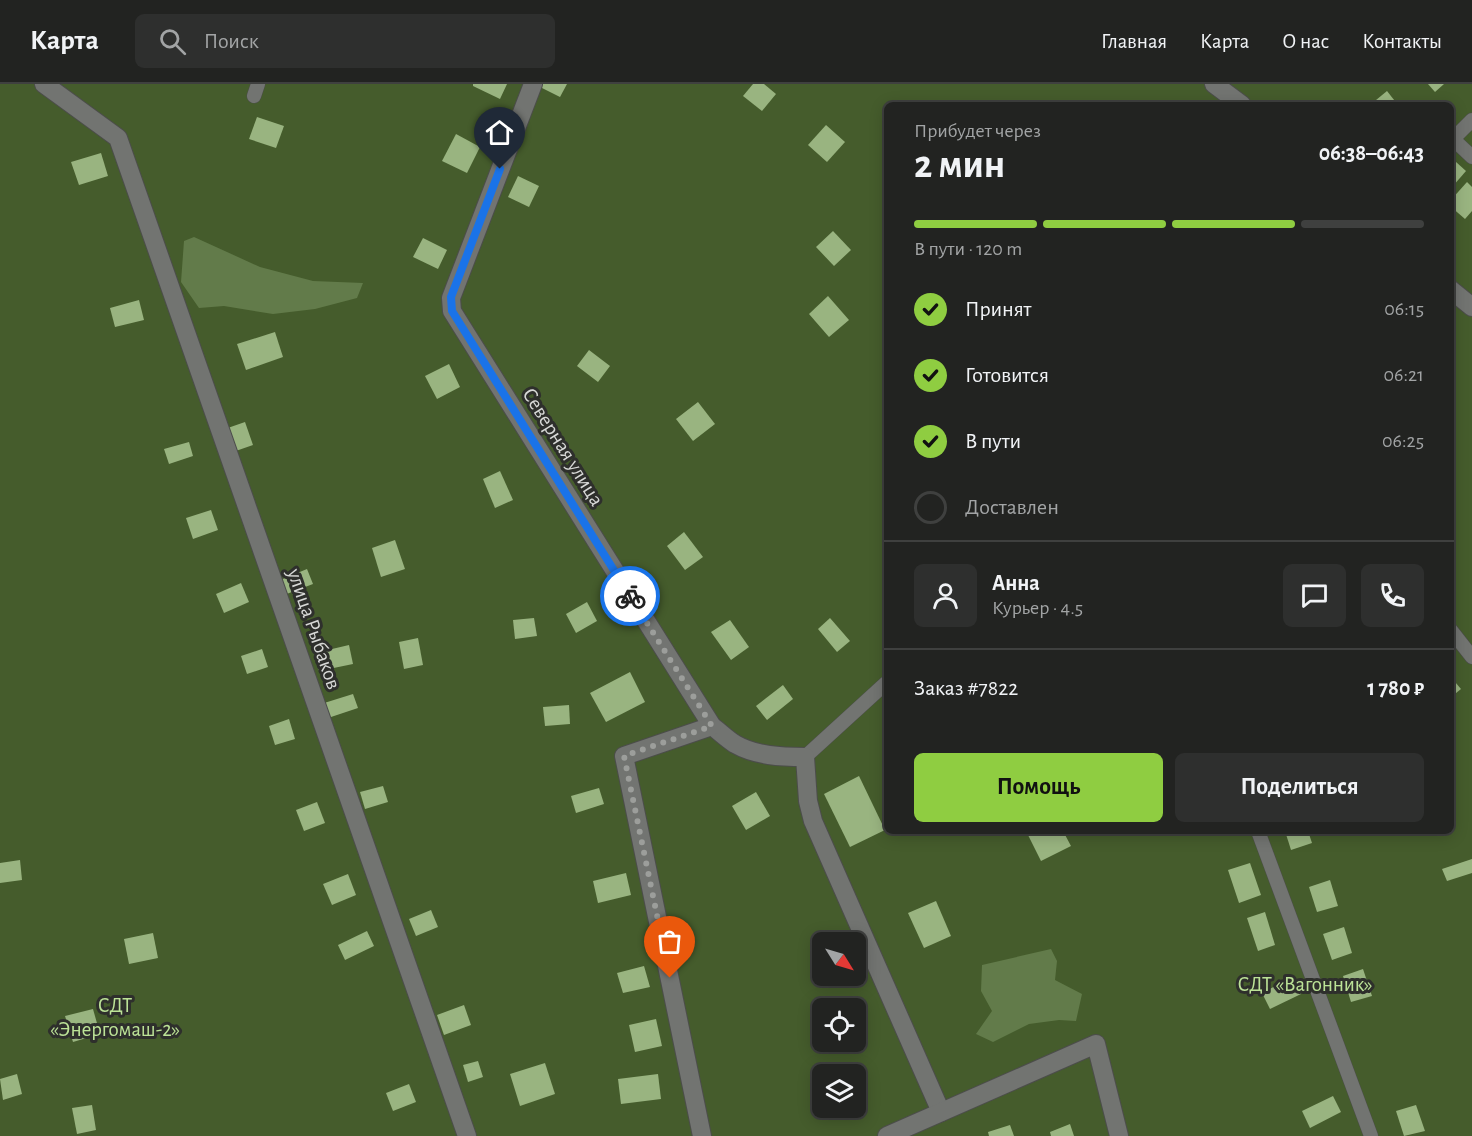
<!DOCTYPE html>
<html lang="ru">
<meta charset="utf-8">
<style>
body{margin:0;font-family:"Alegreya Sans",sans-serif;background:#2e2f2e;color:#f1f3f6;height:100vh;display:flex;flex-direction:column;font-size:22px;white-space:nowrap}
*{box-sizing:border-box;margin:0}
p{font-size:20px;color:#a2a4a5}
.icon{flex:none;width:33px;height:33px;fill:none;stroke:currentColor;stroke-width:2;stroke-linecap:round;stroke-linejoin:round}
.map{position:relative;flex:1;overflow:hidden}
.side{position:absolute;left:884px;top:18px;width:570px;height:732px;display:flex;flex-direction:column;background:#222321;border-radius:9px;box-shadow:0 3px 15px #0003,0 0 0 2px #3f403f}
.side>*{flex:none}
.needle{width:39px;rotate:127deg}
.buttons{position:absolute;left:812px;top:848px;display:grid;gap:12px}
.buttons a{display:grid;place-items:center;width:54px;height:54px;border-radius:9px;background:#222321;box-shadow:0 3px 15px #0003,0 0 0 2px #3f403f;font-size:30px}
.pin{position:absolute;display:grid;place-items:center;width:51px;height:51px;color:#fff;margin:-62px -26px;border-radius:50% 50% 50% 0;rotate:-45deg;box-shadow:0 0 6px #0007}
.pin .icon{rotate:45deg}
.courier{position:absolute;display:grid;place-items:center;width:60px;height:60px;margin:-30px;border:4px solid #1a73e8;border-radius:50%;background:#fff;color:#222;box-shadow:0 2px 8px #0007}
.overview em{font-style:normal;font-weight:700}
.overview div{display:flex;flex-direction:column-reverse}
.overview{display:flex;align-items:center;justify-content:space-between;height:102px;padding:0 30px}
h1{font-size:39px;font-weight:700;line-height:45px}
.bar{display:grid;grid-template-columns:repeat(4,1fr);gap:9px 6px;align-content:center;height:72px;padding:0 30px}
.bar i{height:8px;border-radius:4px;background:#3f403f}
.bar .active{background:#8fcd41}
.bar p{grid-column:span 4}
.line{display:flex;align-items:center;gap:15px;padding:0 30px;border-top:2px solid #3f403f}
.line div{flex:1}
.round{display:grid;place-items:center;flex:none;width:63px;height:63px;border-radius:9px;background:#2e2f2e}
ol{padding:0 30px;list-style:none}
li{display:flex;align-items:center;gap:18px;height:66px}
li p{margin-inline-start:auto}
li .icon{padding:6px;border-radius:50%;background:#8fcd41;color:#111;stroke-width:4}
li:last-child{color:#a2a4a5}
li i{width:33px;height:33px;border:3px solid #3f403f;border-radius:50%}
.primary-button{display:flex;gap:12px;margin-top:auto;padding:12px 30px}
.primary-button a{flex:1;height:69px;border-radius:9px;background:#8fcd41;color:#111;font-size:24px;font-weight:700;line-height:69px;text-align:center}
.primary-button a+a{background:#2e2f2e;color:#f1f3f6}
header{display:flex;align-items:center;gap:36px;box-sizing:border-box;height:84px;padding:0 30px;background:#222321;border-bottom:2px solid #3f403f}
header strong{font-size:28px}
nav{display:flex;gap:33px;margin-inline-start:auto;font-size:21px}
.search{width:420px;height:54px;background:#2e2f2e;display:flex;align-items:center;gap:15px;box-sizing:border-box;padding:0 21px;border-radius:9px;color:#a2a4a5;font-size:22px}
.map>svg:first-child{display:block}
.green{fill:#455c2c;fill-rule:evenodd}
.water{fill:#627b4a}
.building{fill:#99b480}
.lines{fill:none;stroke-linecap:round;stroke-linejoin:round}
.lane-casing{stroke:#4c4d4b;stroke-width:15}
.street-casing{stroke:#4c4d4b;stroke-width:20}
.lane{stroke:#727471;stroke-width:14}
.street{stroke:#727471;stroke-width:18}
.done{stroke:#9c9e9b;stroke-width:6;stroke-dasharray:0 10.8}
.route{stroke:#1a73e8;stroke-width:8}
.labels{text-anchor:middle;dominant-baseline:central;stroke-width:6;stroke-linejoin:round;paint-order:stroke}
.street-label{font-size:21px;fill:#d8d9d7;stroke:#2e2f2c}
.park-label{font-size:21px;fill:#bce397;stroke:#2e2f2c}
</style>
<header>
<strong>Карта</strong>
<div class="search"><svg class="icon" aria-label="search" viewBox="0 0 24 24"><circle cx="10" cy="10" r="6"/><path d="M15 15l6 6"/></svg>Поиск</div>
<nav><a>Главная</a><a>Карта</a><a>О нас</a><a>Контакты</a></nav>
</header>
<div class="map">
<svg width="1472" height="1052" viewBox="0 0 1472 1052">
<rect width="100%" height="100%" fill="#2e2f2c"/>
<path class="green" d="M0 0H1472V1052H0ZM1145 16 1155 21H1450V747H886V21H1136ZM822 858H855V891H822ZM822 924H855V957H822ZM822 990H855V1023H822Z"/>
<g class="water">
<polygon points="194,153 260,183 313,197 363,199 357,214 315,225 273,230 224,222 199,224 181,198 184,157"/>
<polygon points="1051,865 1057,877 1055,896 1082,910 1076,937 1059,936 1029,940 993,958 976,950 992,927 981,907 982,881"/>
</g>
<g class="building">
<polygon points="473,0 507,0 500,15 473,2"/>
<polygon points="541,0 567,0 560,13 540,3"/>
<polygon points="753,0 764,0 776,10 762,27 743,12"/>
<polygon points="1428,0 1444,0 1435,8"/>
<polygon points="1387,7 1398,21 1370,21"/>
<polygon points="257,33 284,42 276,64 249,55"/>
<polygon points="826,41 845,58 827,78 808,61"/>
<polygon points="456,50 480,63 467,89 442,77"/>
<polygon points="101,69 108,92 79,101 71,78"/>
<polygon points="1456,78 1466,87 1453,102 1450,100 1450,84"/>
<polygon points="518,92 539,102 529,123 508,113"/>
<polygon points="1467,98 1472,103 1472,127 1465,135 1450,122 1450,117"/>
<polygon points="833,147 851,166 834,182 816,163"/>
<polygon points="423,154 447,166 438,185 413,173"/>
<polygon points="828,212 849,236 829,253 809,230"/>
<polygon points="139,216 144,236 115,243 110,224"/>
<polygon points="275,248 283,273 246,286 237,260"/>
<polygon points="589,266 610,282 598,298 577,282"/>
<polygon points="449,280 460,303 437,315 425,292"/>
<polygon points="698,318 715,340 693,357 676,335"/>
<polygon points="245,338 253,361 230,369 222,346"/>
<polygon points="189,358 193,372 169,380 164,365"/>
<polygon points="500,387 513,416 495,424 483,395"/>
<polygon points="211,426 218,446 193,455 186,434"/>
<polygon points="684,448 703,473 685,486 667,462"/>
<polygon points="395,456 405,485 381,493 372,464"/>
<polygon points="307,485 313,500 284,511 278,497"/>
<polygon points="241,499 249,518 224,529 216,510"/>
<polygon points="587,518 597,537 576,549 566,530"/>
<polygon points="534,534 537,552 515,555 513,536"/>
<polygon points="830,534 850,557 837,568 818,545"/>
<polygon points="730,536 749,563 731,576 711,548"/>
<polygon points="418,554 423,581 404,585 399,558"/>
<polygon points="349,561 353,580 319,587 315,569"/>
<polygon points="262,565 268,583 247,590 241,572"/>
<polygon points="630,588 645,618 606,638 590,609"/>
<polygon points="1450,592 1461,605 1450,614"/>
<polygon points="783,601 793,615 767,636 756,622"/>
<polygon points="353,610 358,624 325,635 321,620"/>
<polygon points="569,621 570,640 545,642 543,623"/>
<polygon points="289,635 295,655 275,661 269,642"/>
<polygon points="859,692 885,746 850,763 824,710"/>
<polygon points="383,702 388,718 365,725 360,708"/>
<polygon points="599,704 604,720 576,729 571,712"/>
<polygon points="756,708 770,732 746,746 732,722"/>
<polygon points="317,718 325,739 304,747 296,726"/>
<polygon points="1026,747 1063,747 1071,762 1041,777"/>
<polygon points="1285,747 1308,747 1312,759 1291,766"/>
<polygon points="1472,775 1472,789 1447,797 1442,785"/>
<polygon points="20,776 22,796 0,799 0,779"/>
<polygon points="1250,779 1261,811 1239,819 1228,786"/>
<polygon points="626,789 631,811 598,819 593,797"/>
<polygon points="348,790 356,811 332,821 323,800"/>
<polygon points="1330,796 1338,822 1317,828 1309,803"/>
<polygon points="936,817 951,852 924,864 908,829"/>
<polygon points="431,826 438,843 416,852 409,835"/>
<polygon points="1265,828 1275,861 1258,867 1247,834"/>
<polygon points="1344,843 1352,869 1332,876 1323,850"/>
<polygon points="367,847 374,862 345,876 338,861"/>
<polygon points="153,849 158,874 129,880 124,855"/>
<polygon points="644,882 650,903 623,909 617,889"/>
<polygon points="1363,885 1372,912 1351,918 1343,892"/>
<polygon points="1293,893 1301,910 1270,925 1262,909"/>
<polygon points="846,918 848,924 831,924"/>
<polygon points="464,921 471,941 444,951 437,931"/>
<polygon points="93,925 100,950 73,958 65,932"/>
<polygon points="822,928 822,947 815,931"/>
<polygon points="656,935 662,962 635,968 629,941"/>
<polygon points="478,977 483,993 468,998 463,981"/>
<polygon points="545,979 555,1010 520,1022 510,990"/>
<polygon points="861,989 868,1007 855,1012 855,992"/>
<polygon points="17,990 22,1010 3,1016 0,995"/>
<polygon points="658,990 661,1015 621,1020 618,995"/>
<polygon points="409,1000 416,1018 393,1027 386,1009"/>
<polygon points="1333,1012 1341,1028 1310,1044 1302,1027"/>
<polygon points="92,1021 96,1046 77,1050 72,1024"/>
<polygon points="1416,1021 1425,1047 1404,1052 1396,1027"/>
<polygon points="1070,1040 1074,1052 1051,1052 1050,1048"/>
<polygon points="1010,1041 1014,1052 989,1052 988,1048"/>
</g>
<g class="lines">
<g class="lane-casing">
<g id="lane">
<polyline points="254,12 258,0"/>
<polyline points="1453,55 1472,73"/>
<polyline points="1450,58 1472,36"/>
<polyline points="1450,545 1472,573"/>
<polyline points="805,673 886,599"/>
<polyline points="1258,747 1371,1052"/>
</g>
</g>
<g class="street-casing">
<g id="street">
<polyline points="44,0 118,54 467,1052"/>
<path d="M533 0 451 214 452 227 712 642C720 648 727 655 735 660 756 672 781 673 805 673L808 717 813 737 941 1028"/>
<polyline points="1214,0 1242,21"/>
<polyline points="1450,205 1472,223"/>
<polyline points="702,1052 624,672 712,642"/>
<polyline points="887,1052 1096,960 1119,1052"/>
</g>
</g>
<use href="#lane" class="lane"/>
<use href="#street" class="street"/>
</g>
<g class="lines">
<polyline class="done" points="630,512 712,642 624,672 670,894"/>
<polyline class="route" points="500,85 451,213 452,227 630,512"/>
</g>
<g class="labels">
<g class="street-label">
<text transform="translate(563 363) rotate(58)">Северная улица</text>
<text transform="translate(314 545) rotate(71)">улица Рыбаков</text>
</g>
<g class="park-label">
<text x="1305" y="900">СДТ «Вагонник»</text>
<text x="115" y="921">СДТ<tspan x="115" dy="24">«Энергомаш-2»</tspan></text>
</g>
</g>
</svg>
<div class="buttons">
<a><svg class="needle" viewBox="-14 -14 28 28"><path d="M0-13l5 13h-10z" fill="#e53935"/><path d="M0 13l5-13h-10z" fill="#a2a4a5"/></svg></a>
<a><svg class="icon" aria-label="locate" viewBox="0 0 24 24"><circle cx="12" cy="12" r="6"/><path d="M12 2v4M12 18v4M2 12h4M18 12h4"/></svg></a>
<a><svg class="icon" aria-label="layers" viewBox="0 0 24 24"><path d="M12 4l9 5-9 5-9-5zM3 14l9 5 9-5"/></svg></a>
</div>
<div class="pin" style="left:670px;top:894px;background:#ea580c"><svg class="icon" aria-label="bag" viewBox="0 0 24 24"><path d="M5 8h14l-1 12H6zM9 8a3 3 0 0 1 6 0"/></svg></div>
<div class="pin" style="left:500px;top:85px;background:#1f2937"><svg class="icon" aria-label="home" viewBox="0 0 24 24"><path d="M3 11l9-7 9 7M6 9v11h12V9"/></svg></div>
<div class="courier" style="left:630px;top:512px"><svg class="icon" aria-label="bike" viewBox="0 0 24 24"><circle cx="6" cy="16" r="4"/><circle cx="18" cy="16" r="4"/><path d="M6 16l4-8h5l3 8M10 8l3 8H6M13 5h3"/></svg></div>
<section class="side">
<div class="overview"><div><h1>2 мин</h1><p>Прибудет через</p></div><em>06:38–06:43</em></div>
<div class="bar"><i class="active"></i><i class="active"></i><i class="active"></i><i></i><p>В пути · 120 m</p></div>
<ol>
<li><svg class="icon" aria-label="check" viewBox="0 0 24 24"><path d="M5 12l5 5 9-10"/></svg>Принят<p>06:15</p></li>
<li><svg class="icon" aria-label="check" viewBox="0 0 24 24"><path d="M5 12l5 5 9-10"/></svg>Готовится<p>06:21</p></li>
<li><svg class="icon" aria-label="check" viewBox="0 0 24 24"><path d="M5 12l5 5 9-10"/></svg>В пути<p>06:25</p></li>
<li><i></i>Доставлен</li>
</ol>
<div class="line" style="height:108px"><a class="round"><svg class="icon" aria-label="person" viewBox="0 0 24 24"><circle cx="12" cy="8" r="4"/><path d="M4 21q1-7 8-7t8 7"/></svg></a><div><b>Анна</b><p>Курьер · 4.5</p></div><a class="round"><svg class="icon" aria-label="chat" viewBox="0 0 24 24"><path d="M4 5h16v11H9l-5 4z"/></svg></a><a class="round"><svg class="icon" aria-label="phone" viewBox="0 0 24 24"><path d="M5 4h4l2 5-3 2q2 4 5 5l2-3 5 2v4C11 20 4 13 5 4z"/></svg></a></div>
<div class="line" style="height:78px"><div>Заказ #7822</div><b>1 780 ₽</b></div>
<div class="primary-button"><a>Помощь</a><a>Поделиться</a></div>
</section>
</div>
